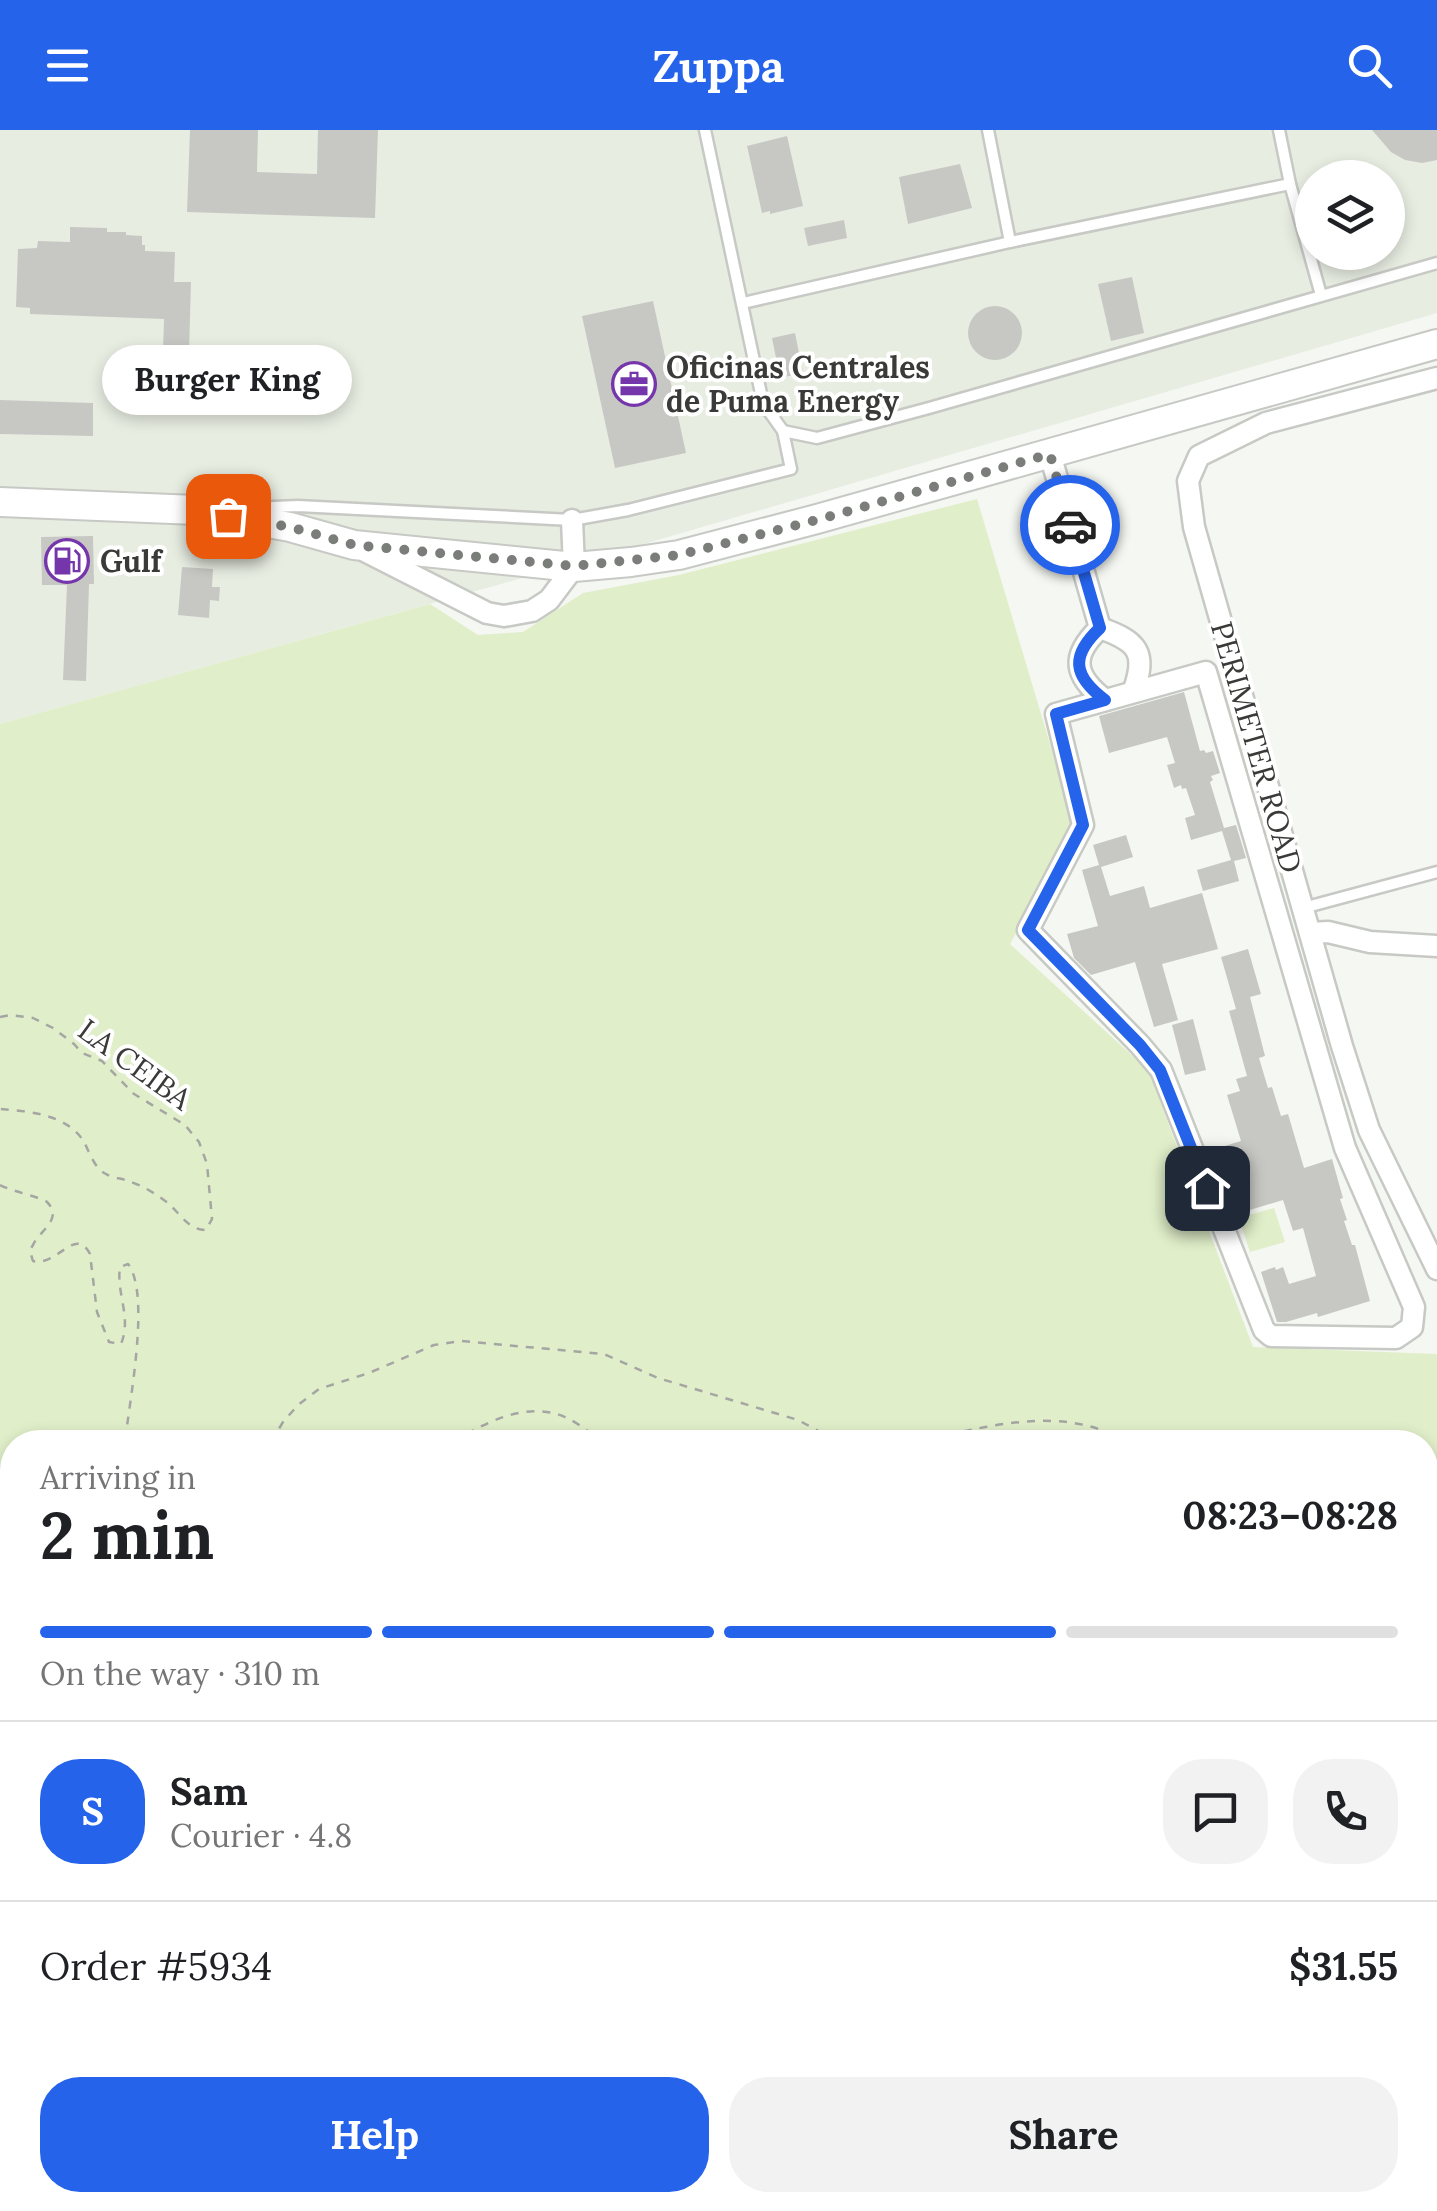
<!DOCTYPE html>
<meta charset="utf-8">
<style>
body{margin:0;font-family:Lora,serif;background:#f2f2f2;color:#202124;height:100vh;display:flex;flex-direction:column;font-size:38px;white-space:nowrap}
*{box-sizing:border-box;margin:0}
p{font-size:32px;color:#757577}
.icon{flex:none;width:55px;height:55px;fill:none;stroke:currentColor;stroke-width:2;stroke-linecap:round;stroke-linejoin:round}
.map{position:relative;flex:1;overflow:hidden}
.sheet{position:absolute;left:0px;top:1300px;width:1438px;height:782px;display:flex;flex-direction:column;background:#fff;border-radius:40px 40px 0 0;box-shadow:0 5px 15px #0003}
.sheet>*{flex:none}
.tools{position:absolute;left:1295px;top:30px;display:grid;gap:20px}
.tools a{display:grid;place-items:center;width:110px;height:110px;border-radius:50%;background:#fff;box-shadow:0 5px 15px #0003;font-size:50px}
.pin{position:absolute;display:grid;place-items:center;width:85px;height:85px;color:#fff;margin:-42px;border-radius:20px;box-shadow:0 5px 15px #0006}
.courier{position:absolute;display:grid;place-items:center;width:100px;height:100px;margin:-50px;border:8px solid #2563eb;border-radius:50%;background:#fff;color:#222;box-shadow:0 2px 12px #0007}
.bubble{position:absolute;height:70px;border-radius:35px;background:#fff;box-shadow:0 5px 15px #0003;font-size:32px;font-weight:700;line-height:70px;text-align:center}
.summary em{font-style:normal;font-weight:700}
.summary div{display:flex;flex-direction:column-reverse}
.summary{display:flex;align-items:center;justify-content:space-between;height:170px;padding:0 40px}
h1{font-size:65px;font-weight:700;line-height:75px}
.bar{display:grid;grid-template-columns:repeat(4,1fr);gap:15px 10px;align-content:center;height:120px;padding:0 40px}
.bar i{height:12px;border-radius:8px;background:#e0e0e0}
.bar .active{background:#2563eb}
.bar p{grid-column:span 4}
.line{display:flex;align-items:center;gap:25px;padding:0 40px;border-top:2px solid #e0e0e0}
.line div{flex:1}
.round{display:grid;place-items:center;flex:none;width:105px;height:105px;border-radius:40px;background:#f2f2f2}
.button{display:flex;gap:20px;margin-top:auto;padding:20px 40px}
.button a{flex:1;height:115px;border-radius:40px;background:#2563eb;color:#fff;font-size:40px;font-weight:700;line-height:115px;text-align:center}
.button a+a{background:#f2f2f2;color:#202124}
header{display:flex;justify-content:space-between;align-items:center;height:130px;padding:0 40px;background:#2563eb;color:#fff;font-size:45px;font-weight:700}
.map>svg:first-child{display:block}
.built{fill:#e8ede2;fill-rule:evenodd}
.green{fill:#e0eec9;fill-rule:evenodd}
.building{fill:#c7c8c4}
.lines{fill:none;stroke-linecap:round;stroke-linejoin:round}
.lane-casing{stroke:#c7c9c4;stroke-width:15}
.street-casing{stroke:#c7c9c4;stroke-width:25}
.secondary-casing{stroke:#c7c9c4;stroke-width:32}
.path{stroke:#a5a6a3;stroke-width:2.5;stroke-dasharray:8 8;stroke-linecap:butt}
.lane{stroke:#fff;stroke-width:10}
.street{stroke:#fff;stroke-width:20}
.secondary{stroke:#fff;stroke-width:28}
.done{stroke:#7b7d7a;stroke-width:10;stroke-dasharray:0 18}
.route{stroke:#2563eb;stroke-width:12}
.labels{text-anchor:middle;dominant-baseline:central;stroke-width:8;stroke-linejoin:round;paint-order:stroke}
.poi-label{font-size:30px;font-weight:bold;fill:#3a3b39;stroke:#fff;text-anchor:start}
.street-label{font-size:30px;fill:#3a3b39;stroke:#fff}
</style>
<header><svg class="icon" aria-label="menu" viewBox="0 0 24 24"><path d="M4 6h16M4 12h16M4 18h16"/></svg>Zuppa<svg class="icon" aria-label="search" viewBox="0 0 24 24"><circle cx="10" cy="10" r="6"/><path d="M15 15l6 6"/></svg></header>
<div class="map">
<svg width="1437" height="2081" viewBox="0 0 1437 2081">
<rect width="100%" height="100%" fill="#f5f7f2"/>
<path class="built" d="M0 0H1437V183L644 414 0 594ZM1312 48H1388V122H1312Z"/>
<g class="green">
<path d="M977 369 1075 698 1010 814 1148 940 1253 1217 1437 1224V2081H0V594L430 474 478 505 523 502 583 463 679 445ZM12 1312H1425V2070H12Z"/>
<polygon points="1274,1078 1285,1112 1250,1122 1239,1088"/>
</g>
<g class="building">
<polygon points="190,0 258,0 257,42 317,44 318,0 378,0 375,88 187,82"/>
<polygon points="1372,0 1437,0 1437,30 1422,33 1405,30 1391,22"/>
<polygon points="787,6 803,76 770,84 770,81 762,83 747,16"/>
<polygon points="960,34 972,78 908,94 899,47"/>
<polygon points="844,90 847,108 808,116 804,98"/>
<polygon points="70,97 107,98 107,102 126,102 126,105 142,106 142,115 145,115 145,121 175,122 174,152 191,152 189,223 163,222 164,189 30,184 30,178 16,177 18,119 37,118 38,111 70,112"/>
<polygon points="1132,147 1144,203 1111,211 1098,154"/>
<polygon points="653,171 686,323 615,338 582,186"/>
<circle cx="995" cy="203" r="27"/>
<polygon points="795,203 803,243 780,248 772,208"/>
<polygon points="214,249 247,250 246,273 214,272"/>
<polygon points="0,270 93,273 93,306 0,304"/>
<polygon points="93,406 94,454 89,454 86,551 63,550 67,455 42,455 41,407"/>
<polygon points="182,437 213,439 212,457 220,457 219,471 210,470 209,488 178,485"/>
<polygon points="1184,562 1200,621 1204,620 1206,623 1213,621 1220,643 1211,646 1213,650 1210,652 1224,698 1236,695 1246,728 1234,731 1239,751 1203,761 1197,740 1231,730 1222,701 1191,710 1185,688 1195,685 1186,658 1182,659 1181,655 1174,658 1167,635 1175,633 1167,607 1109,623 1099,586"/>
<polygon points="1126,705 1133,727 1101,737 1110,766 1144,756 1150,778 1202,763 1218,819 1162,834 1178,890 1154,897 1135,832 1091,845 1074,828 1067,804 1098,796 1082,740 1099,735 1093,715"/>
<polygon points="1248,819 1261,864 1250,867 1265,926 1259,928 1268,958 1272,957 1281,986 1288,984 1304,1038 1332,1029 1343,1068 1340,1069 1347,1090 1344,1091 1352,1115 1355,1115 1370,1171 1318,1187 1317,1183 1286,1192 1277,1192 1261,1142 1275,1137 1276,1140 1283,1137 1289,1154 1316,1146 1303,1098 1293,1101 1283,1070 1243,1082 1240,1071 1229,1074 1214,1029 1221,1027 1218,1018 1241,1011 1227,965 1240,961 1236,949 1247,946 1229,881 1236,879 1221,827"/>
<polygon points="1193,889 1206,940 1185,945 1172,895"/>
</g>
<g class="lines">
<g class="lane-casing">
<g id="lane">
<polyline points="988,0 1010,112"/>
<polyline points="1279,0 1290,54 1321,165"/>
<polyline points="743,173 1010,112 1290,54"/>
<polyline points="783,301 817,308 929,278 1437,133"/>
<polyline points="247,378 298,376 572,390 628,380 791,339 783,301 763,273 705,0"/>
<polyline points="1303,778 1437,742"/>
<polyline points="0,1570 12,1571"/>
<polyline points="0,2022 12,2024"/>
<polyline points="182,2070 187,2081"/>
</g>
</g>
<g class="street-casing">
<g id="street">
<polyline points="1437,248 1266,293 1199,326 1188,351 1194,397 1342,916 1369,1000 1437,1139"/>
<polyline points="1050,324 1100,498"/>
<polyline points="365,421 487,483 504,486 532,481 549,470 574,437 572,390"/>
<path d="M1100 498C1070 526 1074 546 1105 570"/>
<path d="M1100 498C1137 511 1148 522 1133 562"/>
<polygon points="1206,542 1345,1018 1414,1177 1412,1197 1396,1208 1271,1206 1264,1200 1161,940 1140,915 1028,800 1083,695 1056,584"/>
<polyline points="1310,803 1328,802 1370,812 1437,816"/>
</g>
</g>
<g class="secondary-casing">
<polyline id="secondary" points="0,372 196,380 290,397 354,415 574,437 631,432 679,425 817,389 1437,214"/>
</g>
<g class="path">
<path d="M0 887 11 885 33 888 53 898 74 914 82 923 102 931 134 964 185 995 199 1012 207 1034 212 1089 206 1100C189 1100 181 1085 169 1074 158 1065 142 1055 128 1051 121 1048 112 1048 106 1044 94 1038 90 1023 84 1012 68 985 30 981 0 979"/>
<path d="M0 1055C11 1061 43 1068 47 1072 64 1089 39 1101 33 1115 29 1121 31 1124 33 1131 58 1137 75 1095 90 1124L97 1182 109 1212 121 1214C132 1187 116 1164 120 1137L128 1134C151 1164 129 1273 125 1312"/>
<polyline points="271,1312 283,1292 298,1275 319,1259 369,1243 434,1215 461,1211 604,1224 658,1248 798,1290 839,1312"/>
<path d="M453 1312C481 1295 518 1275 553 1283 569 1286 590 1302 602 1312"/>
<path d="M917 1312C984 1297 1064 1273 1126 1312"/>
<polyline points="0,1467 12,1469"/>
<polyline points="388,2070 404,2081"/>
<polyline points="547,2070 555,2081"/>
<polyline points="853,2070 875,2081"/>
<polyline points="972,2070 988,2081"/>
<polyline points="1261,2070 1269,2081"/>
<polyline points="124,2081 129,2070"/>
<polyline points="327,2081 332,2070"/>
<polyline points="362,2081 365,2070"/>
<polyline points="448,2081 453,2070"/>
<polyline points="1006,2081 1017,2070"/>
<polyline points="1089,2081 1090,2070"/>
</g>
<use href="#lane" class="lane"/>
<use href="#street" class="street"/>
<use href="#secondary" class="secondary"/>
</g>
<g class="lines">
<polyline class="done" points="228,386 290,397 354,415 574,436 679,425 817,390 1050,324 1070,395"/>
<path class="route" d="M1070 395 1100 498C1070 526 1073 546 1105 570L1056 584 1083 695 1028 800 1140 915 1160 940 1207 1058"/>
</g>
<defs>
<g id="office-ring" transform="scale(2.25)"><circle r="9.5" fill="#fff" stroke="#7536ab" stroke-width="1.5"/><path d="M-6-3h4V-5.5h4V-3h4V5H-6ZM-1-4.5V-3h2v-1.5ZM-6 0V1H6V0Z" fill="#7536ab"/></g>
<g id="fuel-ring" transform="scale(2.25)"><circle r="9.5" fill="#fff" stroke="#7536ab" stroke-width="1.5"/><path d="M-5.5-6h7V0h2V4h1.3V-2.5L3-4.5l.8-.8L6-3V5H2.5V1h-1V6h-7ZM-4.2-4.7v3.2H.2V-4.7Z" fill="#7536ab"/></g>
</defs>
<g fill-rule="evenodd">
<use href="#office-ring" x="634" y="254"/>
<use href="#fuel-ring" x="67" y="431"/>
</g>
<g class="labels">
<g class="poi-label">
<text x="666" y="237">Oficinas Centrales<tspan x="666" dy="34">de Puma Energy</tspan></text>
<text x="100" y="431">Gulf</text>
</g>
<g class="street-label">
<text transform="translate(1257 617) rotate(74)">PERIMETER ROAD</text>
<text transform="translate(135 934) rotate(36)">LA CEIBA</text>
</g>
</g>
</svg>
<div class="tools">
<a><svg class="icon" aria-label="layers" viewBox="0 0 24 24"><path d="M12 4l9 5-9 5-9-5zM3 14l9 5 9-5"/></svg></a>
</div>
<div class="pin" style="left:228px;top:386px;background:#ea580c"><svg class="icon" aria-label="bag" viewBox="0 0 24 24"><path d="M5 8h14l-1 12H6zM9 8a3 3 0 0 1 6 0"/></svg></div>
<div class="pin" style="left:1207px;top:1058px;background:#1f2937"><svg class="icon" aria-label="home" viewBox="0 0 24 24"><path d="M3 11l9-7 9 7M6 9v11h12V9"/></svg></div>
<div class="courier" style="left:1070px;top:395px"><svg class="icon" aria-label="car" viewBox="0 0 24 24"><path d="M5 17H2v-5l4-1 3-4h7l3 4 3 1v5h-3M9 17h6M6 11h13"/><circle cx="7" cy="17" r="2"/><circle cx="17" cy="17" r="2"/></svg></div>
<div class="bubble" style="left:102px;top:215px;width:250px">Burger King</div>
<section class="sheet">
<div class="summary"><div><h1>2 min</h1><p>Arriving in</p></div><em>08:23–08:28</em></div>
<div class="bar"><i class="active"></i><i class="active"></i><i class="active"></i><i></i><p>On the way · 310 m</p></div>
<div class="line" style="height:180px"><b class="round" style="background:#2563eb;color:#fff">S</b><div><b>Sam</b><p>Courier · 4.8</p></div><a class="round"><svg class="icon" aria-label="chat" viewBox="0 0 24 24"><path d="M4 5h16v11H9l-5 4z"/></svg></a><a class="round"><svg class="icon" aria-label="phone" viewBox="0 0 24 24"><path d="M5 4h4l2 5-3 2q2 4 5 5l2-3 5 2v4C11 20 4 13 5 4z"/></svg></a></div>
<div class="line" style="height:130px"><div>Order #5934</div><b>$31.55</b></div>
<div class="button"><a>Help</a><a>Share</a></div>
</section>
</div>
